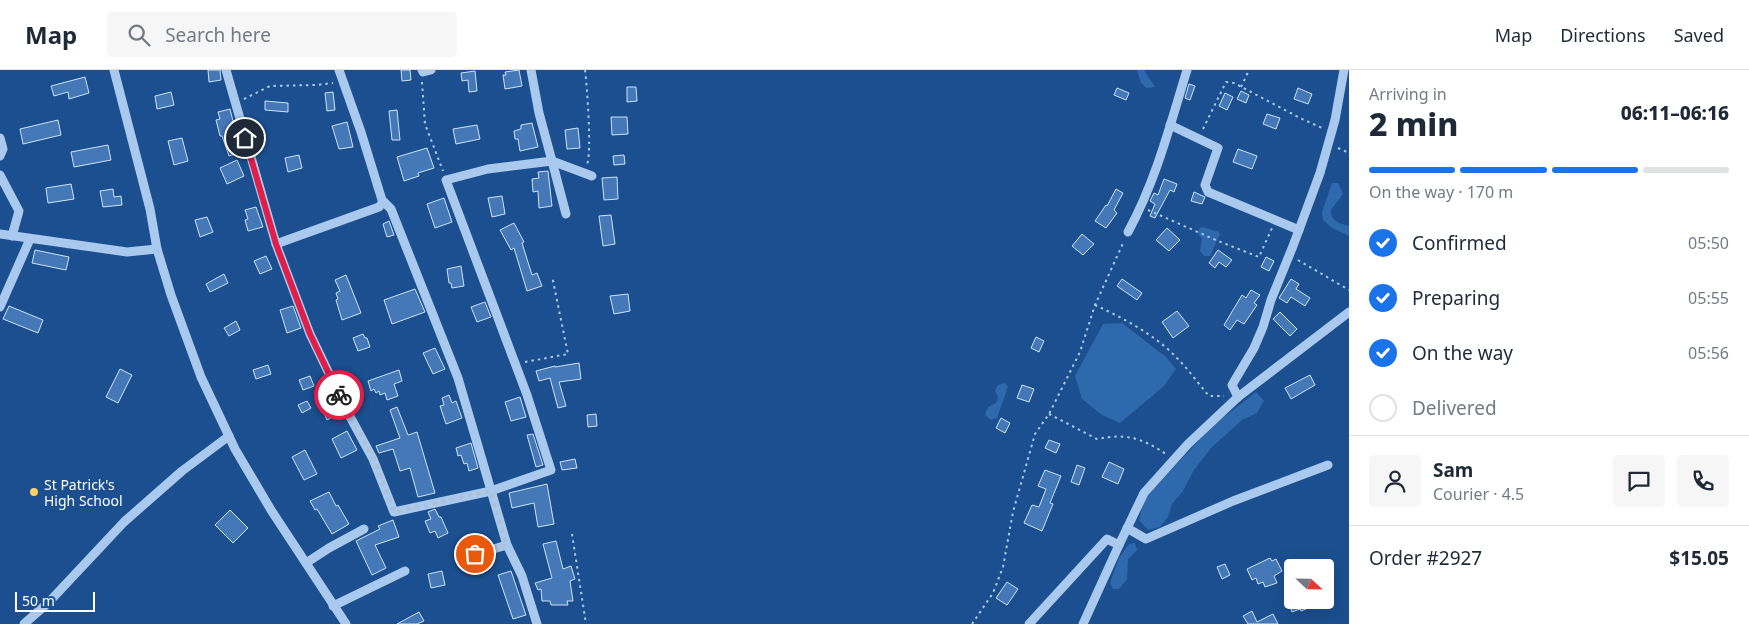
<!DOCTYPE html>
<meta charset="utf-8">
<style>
body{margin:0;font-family:"Noto Sans",sans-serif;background:#f6f6f7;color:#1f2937;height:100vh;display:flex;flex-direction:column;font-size:19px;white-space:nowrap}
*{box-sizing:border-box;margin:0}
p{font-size:16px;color:#747a83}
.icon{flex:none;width:28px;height:28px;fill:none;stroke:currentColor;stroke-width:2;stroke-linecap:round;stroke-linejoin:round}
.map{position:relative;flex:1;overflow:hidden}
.sheet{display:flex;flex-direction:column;background:#fff;width:400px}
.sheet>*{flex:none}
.needle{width:32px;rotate:112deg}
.buttons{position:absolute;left:1284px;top:489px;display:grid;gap:10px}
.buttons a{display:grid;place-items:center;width:50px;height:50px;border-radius:5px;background:#fff;box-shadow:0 5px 20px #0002;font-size:25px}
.scale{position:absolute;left:15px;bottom:12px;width:80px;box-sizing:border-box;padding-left:5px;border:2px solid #fff;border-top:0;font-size:14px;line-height:18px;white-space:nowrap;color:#fff;-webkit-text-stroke:4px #1b4f8f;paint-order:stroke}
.pin{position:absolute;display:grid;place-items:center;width:42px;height:42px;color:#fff;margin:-21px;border:2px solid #fff;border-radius:50%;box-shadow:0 1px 5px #0007}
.courier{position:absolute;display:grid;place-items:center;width:50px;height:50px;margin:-25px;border:4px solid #e11d48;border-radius:50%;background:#fff;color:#222;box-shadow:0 1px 6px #0007}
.summary em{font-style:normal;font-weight:800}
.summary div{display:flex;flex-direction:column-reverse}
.summary{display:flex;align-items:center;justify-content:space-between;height:85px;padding:0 20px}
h1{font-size:32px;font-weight:800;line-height:38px}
.bar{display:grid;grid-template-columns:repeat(4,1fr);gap:8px 5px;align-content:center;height:60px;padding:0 20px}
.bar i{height:6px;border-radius:4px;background:#e0e1e3}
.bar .selected{background:#1a73e8}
.bar p{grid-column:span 4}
.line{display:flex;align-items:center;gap:12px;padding:0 20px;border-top:1px solid #e0e1e3}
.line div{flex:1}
.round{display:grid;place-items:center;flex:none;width:52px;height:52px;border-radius:5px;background:#f6f6f7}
ol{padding:0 20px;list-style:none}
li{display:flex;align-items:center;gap:15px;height:55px}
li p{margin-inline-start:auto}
li .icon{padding:5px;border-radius:50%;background:#1a73e8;color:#fff;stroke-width:4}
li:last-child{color:#747a83}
li i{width:28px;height:28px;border:2px solid #e0e1e3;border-radius:50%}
header{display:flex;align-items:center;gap:30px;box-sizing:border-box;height:70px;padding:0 25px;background:#fff;border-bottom:1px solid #e0e1e3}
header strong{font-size:24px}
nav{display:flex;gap:28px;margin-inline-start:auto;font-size:18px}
.search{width:350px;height:45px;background:#f6f6f7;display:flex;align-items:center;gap:12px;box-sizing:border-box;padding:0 18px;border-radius:5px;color:#747a83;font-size:19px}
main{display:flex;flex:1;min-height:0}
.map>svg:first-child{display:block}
.green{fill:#2e69ad}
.building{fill:#4478b7;stroke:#cfe3fa}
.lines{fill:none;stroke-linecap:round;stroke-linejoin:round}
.path{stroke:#a9c9ee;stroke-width:2;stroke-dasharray:2.5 4;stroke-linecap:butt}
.minor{stroke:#a9c9ee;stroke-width:9}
.done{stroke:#afc1d8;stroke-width:5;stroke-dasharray:0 9}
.route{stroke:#e11d48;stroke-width:6}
.poi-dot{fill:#ffd166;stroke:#1b4f8f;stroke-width:2}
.labels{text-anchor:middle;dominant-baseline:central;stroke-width:4;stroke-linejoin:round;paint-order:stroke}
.poi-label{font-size:14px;fill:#fff;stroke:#1b4f8f;text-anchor:start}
</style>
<header>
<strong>Map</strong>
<div class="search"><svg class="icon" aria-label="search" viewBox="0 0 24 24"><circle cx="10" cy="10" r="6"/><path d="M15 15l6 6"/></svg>Search here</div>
<nav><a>Map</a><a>Directions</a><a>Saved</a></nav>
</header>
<main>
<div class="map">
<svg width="1349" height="554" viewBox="0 0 1349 554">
<rect width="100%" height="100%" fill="#1b4f8f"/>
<g class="green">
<polygon points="1137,0 1144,0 1155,17 1146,18 1141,13"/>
<path d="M1332 113H1338L1343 124 1331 140C1331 152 1339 153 1349 156V166L1332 158 1323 150 1322 142Z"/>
<path d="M1202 157C1208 158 1212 161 1218 161L1220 164 1210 186H1204L1200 181 1202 169 1198 164 1199 159Z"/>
<polygon points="1122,253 1166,287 1176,299 1164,316 1120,353 1102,345 1082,329 1075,306 1103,254"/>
<polygon points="1005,313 1008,317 997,348 991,350 985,345 988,337 996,333 998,327 995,321 998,315"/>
<polygon points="1256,322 1264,331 1257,343 1242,350 1211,378 1194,400 1183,421 1172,434 1168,447 1160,457 1148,460 1139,450 1144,430 1172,399 1215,354"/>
<polygon points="1135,473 1137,480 1128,489 1127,509 1119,519 1113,519 1110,513 1119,488 1129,474"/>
</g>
<g class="building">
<polygon points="208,0 220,0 221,10 209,12"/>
<polygon points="401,0 410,0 411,10 402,11"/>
<polygon points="519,0 522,16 505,19 503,5 506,5 505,2"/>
<polygon points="475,1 477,21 469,22 468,10 462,11 461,3"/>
<polygon points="85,7 89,23 69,29 68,22 54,26 51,16"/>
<polygon points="1189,14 1195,16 1190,30 1185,28"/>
<polygon points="627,17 636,17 637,31 627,32"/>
<polygon points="1117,18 1129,23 1126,30 1114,25"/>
<polygon points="1298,18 1312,24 1308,34 1294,29"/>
<polygon points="1241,21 1249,25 1246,33 1237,29"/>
<polygon points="171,22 174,35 157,39 155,26"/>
<polygon points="333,22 335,40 327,41 325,23"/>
<polygon points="1225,23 1233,27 1227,40 1219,36"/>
<polygon points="265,31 288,33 288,42 265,40"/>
<polygon points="230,39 236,63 230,64 238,83 229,86 222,66 220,66 216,50 220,49 218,42"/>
<polygon points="397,40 400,70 392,70 389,41"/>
<polygon points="1267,44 1280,48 1276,59 1263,54"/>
<polygon points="611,47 627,47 628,64 612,65"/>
<polygon points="58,50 61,65 23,74 20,59"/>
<polygon points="347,52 353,77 339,79 332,56"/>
<polygon points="532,53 538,77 520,81 518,69 515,69 514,61 521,59 521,55"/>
<polygon points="477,55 480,69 456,74 453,59"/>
<polygon points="578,58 580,78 567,79 565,60"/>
<polygon points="182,68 188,91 174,95 168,71"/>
<polygon points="108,75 111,90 74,97 71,82"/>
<polygon points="427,78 434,98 418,103 419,106 404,111 397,87"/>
<polygon points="1238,79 1257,86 1252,99 1233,92"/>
<polygon points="299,85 302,98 288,102 285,88"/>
<polygon points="624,85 625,94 614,95 613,86"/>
<polygon points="237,90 244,106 227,114 220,98"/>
<polygon points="548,101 552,136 539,138 538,121 533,122 532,109 539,108 538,102"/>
<polygon points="617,107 618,129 604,130 602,108"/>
<polygon points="1164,109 1177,114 1174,122 1170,120 1155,148 1150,146 1155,134 1150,131 1154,123 1158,125"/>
<polygon points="71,114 74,129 48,133 46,118"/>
<polygon points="113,119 114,127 121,126 122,135 103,137 100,121"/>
<polygon points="1116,119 1123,123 1114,140 1117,143 1106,158 1095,151 1106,135 1107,136"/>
<polygon points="1194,122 1205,127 1202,134 1191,131"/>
<polygon points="502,126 505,144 492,147 488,128"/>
<polygon points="444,128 452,152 435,158 427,134"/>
<polygon points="256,137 263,157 248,161 245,150 248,149 245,140"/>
<polygon points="611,145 615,174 603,176 599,146"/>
<polygon points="207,147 213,162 200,167 195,150"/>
<polygon points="389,151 394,165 387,167 383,154"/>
<polygon points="514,153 524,172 522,173 532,205 537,203 542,216 527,221 514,178 511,180 500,160"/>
<polygon points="1167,158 1180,170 1169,181 1156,170"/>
<polygon points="1082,164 1094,174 1083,185 1072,176"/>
<polygon points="35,180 69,187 66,200 32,193"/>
<polygon points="1218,180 1232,190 1226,197 1219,192 1215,198 1209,193"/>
<polygon points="266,186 272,199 260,204 254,191"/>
<polygon points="1266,187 1274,191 1269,201 1261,197"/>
<polygon points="461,196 464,216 452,218 451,213 449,213 447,199"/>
<polygon points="224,204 228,213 210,222 206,214"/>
<polygon points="346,205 361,243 342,250 336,230 338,229 336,223 340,221 335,210"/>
<polygon points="1122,209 1142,223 1137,230 1117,216"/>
<polygon points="1291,209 1299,214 1296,219 1310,228 1305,236 1291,227 1287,233 1279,228"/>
<polygon points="415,219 425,242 392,254 384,230"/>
<polygon points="1251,220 1260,225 1254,233 1257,235 1244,254 1237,250 1230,260 1224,255 1242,225 1246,228"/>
<polygon points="628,224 630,241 614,244 610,226"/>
<polygon points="485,232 491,247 477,252 471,237"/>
<polygon points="9,236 43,250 38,263 3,249"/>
<polygon points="293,236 301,258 287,263 280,240"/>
<polygon points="1177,241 1189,256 1173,268 1162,252"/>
<polygon points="1280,242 1297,259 1290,266 1273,249"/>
<polygon points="236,251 240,260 229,266 224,258"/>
<polygon points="363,264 365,268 367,268 370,277 358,281 353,268"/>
<polygon points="1036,267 1044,271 1039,282 1031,278"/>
<polygon points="435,278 445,299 433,304 423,283"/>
<polygon points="579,293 581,309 559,312 566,336 558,338 550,308 539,311 536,301 555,296 555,297"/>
<polygon points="268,295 271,304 256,309 253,300"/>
<polygon points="120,299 132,305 118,333 106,327"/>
<polygon points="399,300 402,311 394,314 398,326 387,330 385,323 380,325 379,321 376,323 374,319 371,321 368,311"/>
<polygon points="1310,305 1315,315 1291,329 1285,318"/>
<polygon points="310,306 314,316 303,320 299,310"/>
<polygon points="1022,315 1034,319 1029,332 1017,328"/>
<polygon points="449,325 452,333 456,331 462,348 446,354 440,336 444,335 442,328"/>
<polygon points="520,327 526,347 511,351 505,332"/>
<polygon points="307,331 311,338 302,343 298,335"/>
<polygon points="330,333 336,345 327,350 321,337"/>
<polygon points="397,337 408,365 417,362 435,423 418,427 410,398 400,401 393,379 379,383 376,376 400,368 390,340"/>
<polygon points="596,344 597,356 588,357 587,345"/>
<polygon points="1001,348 1010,353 1005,363 996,358"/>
<polygon points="347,361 357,380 341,388 332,369"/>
<polygon points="533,364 543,395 536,397 527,365"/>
<polygon points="1049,370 1060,374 1056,383 1045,378"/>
<polygon points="471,373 478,398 469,401 467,393 464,394 461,385 458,386 456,378"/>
<polygon points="305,380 317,404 304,410 292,387"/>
<polygon points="575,389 577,398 562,400 560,392"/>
<polygon points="1109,392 1124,399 1118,414 1102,407"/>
<polygon points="1077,395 1085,398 1079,415 1071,412"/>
<polygon points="1045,400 1061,406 1050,433 1053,434 1042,461 1024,453 1032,435 1039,437 1046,419 1038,416"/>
<polygon points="547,414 554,454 538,457 534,433 512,438 509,423"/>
<polygon points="329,422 336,436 338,435 349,454 332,464 317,439 315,440 310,431"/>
<polygon points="435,439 439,447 441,447 448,463 438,468 435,461 430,463 425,451 431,449 428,442"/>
<polygon points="230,440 248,458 233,473 215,455"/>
<polygon points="393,450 399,467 375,475 386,498 372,505 356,471 380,459 378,456"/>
<polygon points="556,471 563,499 571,496 575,509 570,511 573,531 567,531 568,535 551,535 550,531 542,531 541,519 538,520 535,513 552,508 543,474"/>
<polygon points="1270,488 1272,491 1276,489 1282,501 1274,506 1277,513 1265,517 1263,512 1258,514 1256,508 1252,510 1247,499"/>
<polygon points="1225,494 1230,505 1222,509 1217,497"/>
<polygon points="442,501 445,515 431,518 428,504"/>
<polygon points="511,501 526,545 513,549 498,505"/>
<polygon points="1007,512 1018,519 1007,535 996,528"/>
<polygon points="1288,530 1327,530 1301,541 1300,539 1292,542"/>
<polygon points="1252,541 1257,552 1273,544 1278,554 1248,554 1243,546"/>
<polygon points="419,542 424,551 417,554 397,554"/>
</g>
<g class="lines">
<g class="path">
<path d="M585 0C587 14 592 86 587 94"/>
<polyline points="422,12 425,54 443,101"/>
<polyline points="1241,17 1249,0"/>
<polyline points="244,29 270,16 316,15 333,13"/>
<polyline points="1203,59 1226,12 1234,13 1300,48 1322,58"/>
<polyline points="1338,78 1349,83"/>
<polyline points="1148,140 1218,171 1259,187 1272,158"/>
<polyline points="1298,190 1349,220"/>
<path d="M1095 235C1123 248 1155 265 1176 287 1188 299 1198 313 1209 326H1224"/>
<polyline points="525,292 568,284 552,206"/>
<path d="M1049 344 1097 369C1126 363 1142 368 1166 384"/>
<polyline points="572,464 586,554"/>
<polyline points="972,554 993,523 1003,497 1013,442 1035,364 1049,344 1080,282 1095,235 1124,171"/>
</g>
<g class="minor">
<polyline points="114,0 150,139 157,179 171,225 201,307 235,379 271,440 346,554"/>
<polyline points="226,0 276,174 310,264 347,341 373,389 394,442 491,421 551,400 527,325 446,110 488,99 552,91 539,43 531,0"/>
<polyline points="339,0 361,62 382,130 391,139 458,308 507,475 522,506 537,554"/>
<polyline points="422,0 423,2 431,0"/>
<polyline points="1170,55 1218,78 1205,115 1208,122 1299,160"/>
<polyline points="0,68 3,79 0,86"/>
<polyline points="552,91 566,144"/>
<polyline points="552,91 592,106"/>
<polyline points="0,105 19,141 12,166"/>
<path d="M1128 162C1156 111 1170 55 1187 0"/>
<polyline points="0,164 127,182 157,179"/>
<polyline points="276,174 379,137 383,132"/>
<polyline points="0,237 30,169"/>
<polyline points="1238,327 1232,315 1254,278 1263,257 1271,230 1293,176 1320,103 1335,50 1344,0"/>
<polyline points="1127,458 1146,469 1233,431 1328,395"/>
<polyline points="459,489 507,475"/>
<polyline points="306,493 329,478 364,459"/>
<polyline points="333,536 405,501"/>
<polyline points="24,554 49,532 124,452 182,401 229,366"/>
<polyline points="1029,554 1107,469 1119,475"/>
<polyline points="1083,554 1119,475 1144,423 1188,374 1238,327 1349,242"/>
</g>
</g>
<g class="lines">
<polyline class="done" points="339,325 373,388 394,442 491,421 506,475 475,484"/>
<polyline class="route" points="245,68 276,174 310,264 339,325"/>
</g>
<circle class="poi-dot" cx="34" cy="422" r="5"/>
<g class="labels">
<g class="poi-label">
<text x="44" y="414">St Patrick's<tspan x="44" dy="16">High School</tspan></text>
</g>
</g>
</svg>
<div class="buttons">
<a><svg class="needle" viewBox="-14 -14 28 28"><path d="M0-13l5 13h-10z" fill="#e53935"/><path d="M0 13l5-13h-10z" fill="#747a83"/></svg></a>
</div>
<div class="scale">50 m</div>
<div class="pin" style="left:475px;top:484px;background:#ea580c"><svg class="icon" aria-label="bag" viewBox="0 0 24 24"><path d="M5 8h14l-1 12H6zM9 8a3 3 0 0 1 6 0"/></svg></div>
<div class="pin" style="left:245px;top:68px;background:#1f2937"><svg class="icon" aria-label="home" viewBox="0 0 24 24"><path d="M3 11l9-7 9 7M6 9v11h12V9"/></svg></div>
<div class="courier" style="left:339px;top:325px"><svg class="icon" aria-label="bike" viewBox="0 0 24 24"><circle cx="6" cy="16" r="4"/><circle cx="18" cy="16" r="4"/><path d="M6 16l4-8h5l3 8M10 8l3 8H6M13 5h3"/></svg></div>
</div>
<section class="sheet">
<div class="summary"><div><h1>2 min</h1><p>Arriving in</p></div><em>06:11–06:16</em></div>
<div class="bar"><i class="selected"></i><i class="selected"></i><i class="selected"></i><i></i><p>On the way · 170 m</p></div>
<ol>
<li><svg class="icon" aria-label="check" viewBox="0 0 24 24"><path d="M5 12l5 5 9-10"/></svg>Confirmed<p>05:50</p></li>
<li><svg class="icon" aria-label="check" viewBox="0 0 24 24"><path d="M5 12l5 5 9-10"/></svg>Preparing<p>05:55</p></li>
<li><svg class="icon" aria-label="check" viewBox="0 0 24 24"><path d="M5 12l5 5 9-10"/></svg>On the way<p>05:56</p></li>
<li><i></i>Delivered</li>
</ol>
<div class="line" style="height:90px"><a class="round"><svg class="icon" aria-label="person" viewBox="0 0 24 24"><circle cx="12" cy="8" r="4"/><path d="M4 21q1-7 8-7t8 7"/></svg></a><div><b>Sam</b><p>Courier · 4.5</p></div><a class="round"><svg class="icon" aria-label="chat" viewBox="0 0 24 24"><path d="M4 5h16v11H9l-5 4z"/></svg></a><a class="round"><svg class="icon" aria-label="phone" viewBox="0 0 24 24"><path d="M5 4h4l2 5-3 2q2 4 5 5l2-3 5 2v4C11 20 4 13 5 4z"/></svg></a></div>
<div class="line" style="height:65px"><div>Order #2927</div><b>$15.05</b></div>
</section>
</main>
